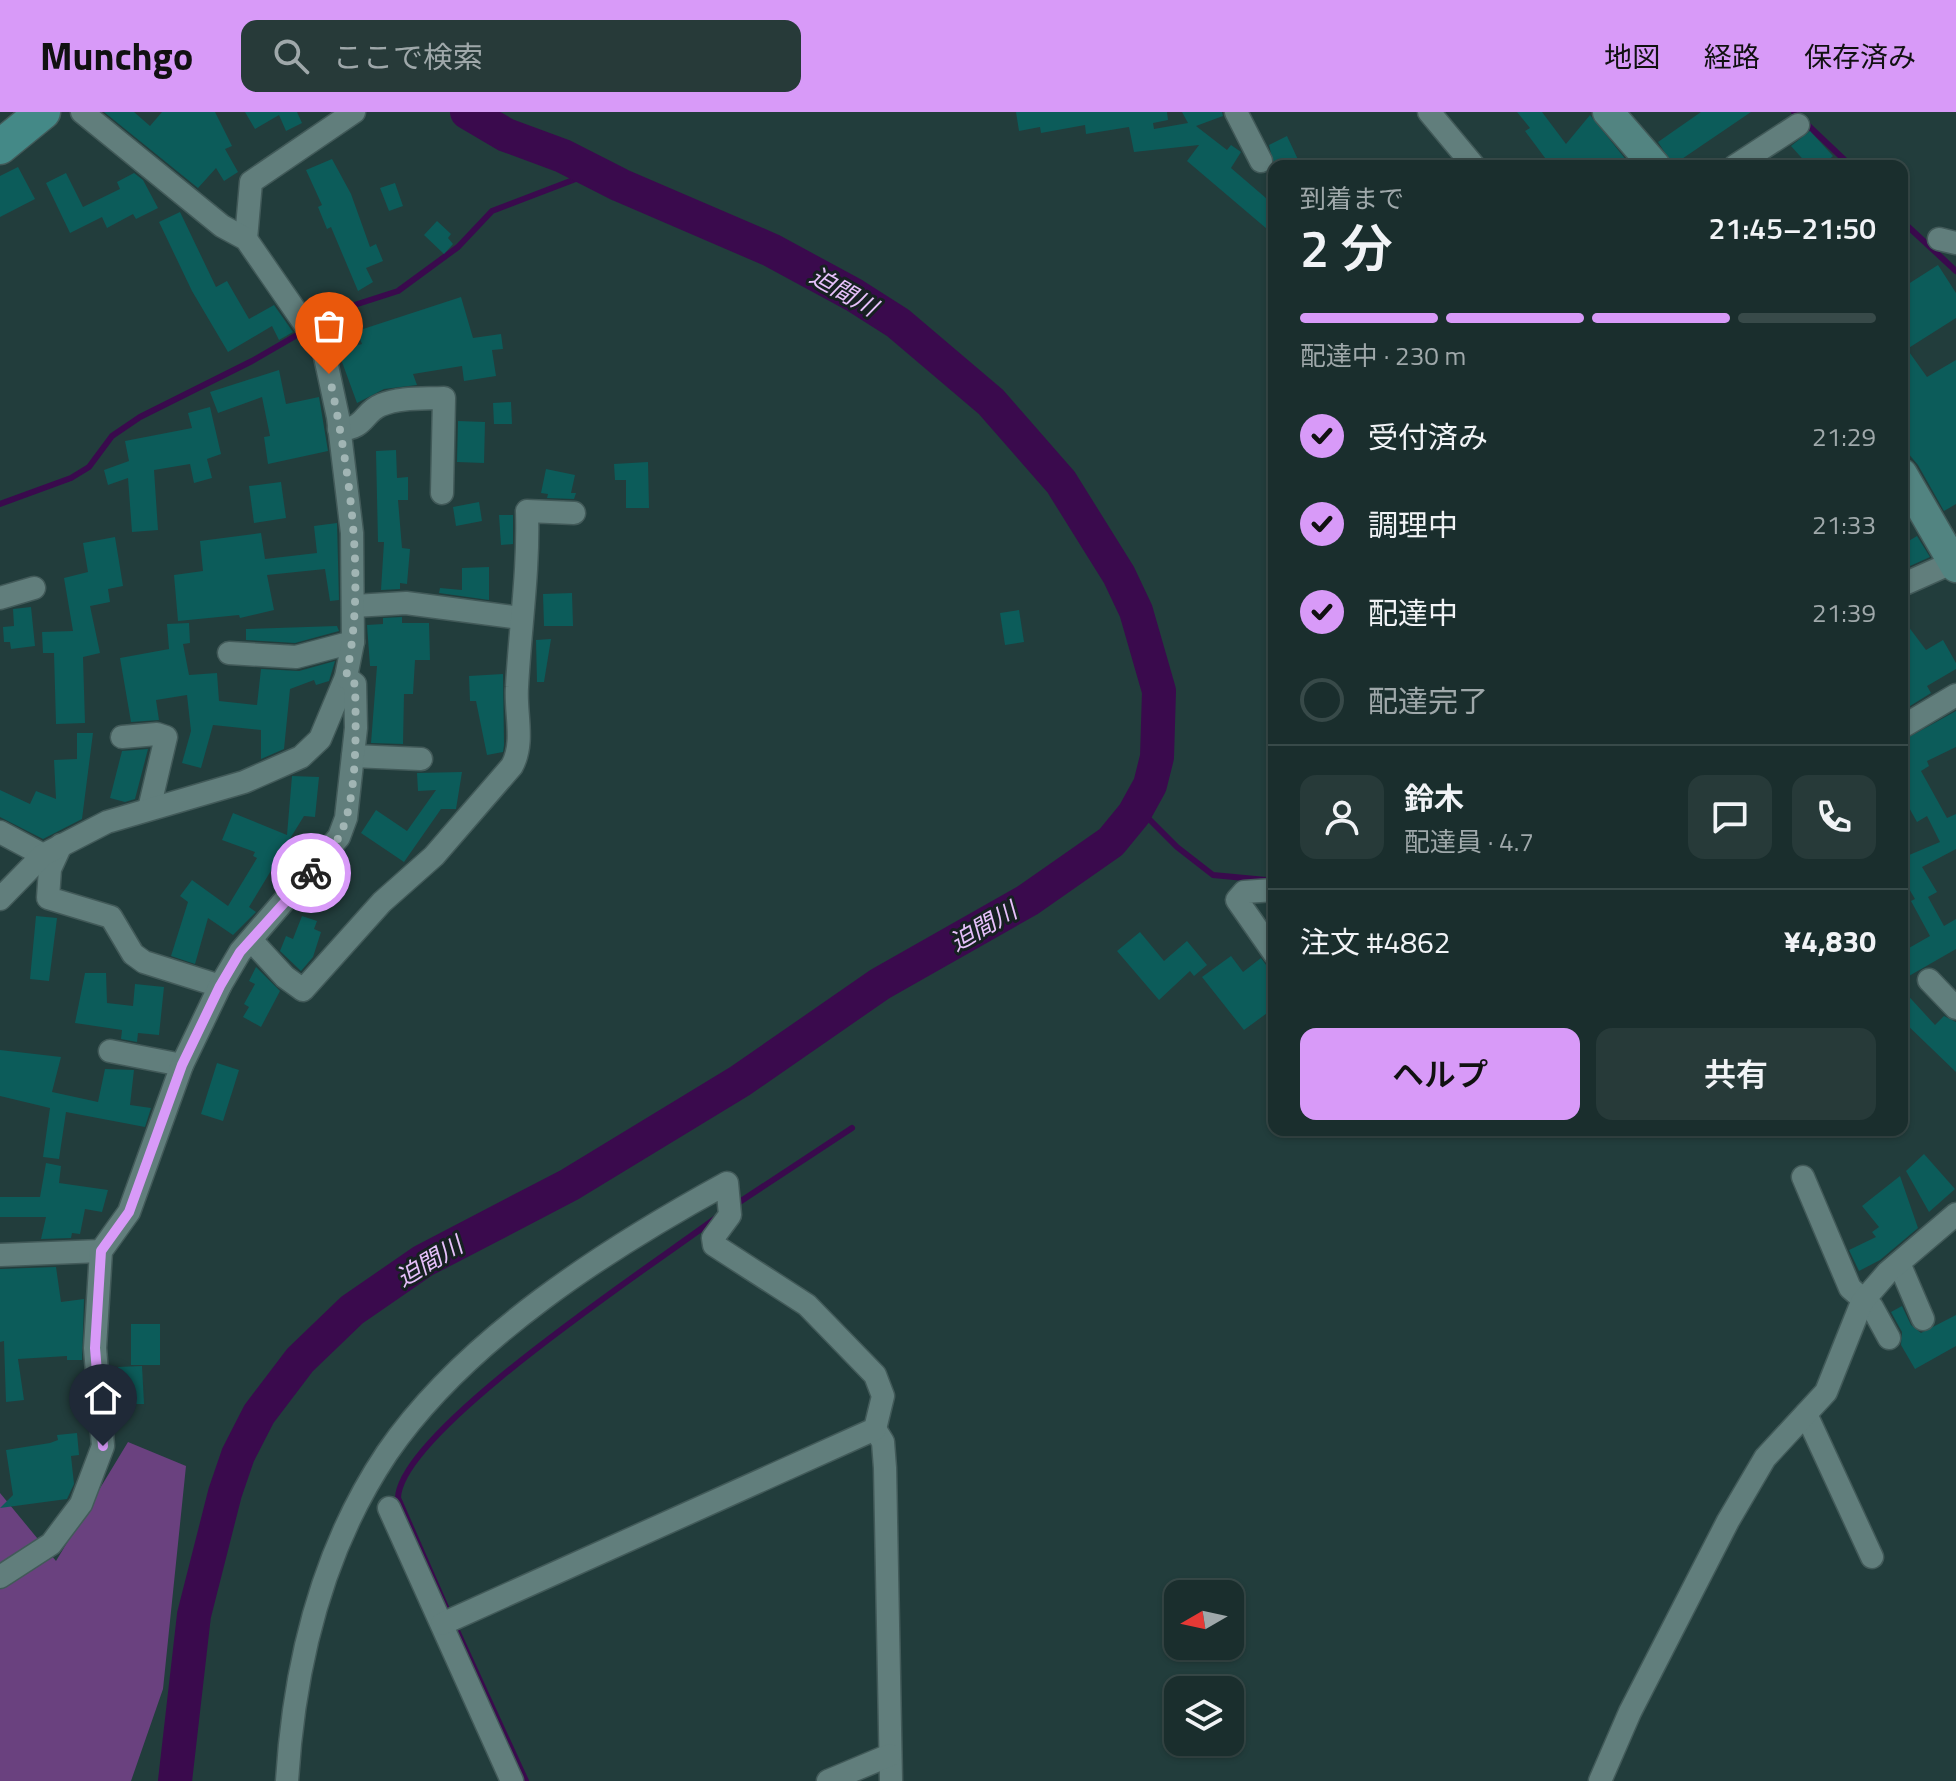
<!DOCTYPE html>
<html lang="ja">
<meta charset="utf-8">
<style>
body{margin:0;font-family:"Titillium Web","Noto Sans JP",sans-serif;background:#273a39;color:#f1f3f6;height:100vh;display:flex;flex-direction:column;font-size:30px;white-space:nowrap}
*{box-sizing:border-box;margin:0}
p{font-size:26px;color:#9fa8aa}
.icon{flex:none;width:44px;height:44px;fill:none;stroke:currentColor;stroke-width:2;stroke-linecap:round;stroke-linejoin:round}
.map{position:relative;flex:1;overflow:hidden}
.panel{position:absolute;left:1268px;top:48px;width:640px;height:976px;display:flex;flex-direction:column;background:#1a2e2d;border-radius:16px;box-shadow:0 2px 6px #0004,0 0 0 2px #384a49}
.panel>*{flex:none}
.needle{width:52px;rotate:261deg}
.buttons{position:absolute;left:1164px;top:1468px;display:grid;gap:16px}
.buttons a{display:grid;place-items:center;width:80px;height:80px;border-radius:16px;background:#1a2e2d;box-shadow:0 2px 6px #0004,0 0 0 2px #384a49;font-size:40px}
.pin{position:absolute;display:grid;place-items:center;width:68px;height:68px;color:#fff;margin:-82px -34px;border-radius:50% 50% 50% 0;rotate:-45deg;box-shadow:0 0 8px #0007}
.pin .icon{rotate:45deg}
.courier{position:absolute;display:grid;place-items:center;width:80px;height:80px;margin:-40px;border:6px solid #d89af8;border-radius:50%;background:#fff;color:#222;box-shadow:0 2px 10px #0007}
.summary em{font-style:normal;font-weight:600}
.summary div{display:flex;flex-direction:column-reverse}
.summary{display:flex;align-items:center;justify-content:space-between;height:136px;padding:0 32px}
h1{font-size:52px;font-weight:600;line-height:60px}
.bar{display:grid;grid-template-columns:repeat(4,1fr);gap:12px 8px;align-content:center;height:96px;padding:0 32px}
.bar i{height:10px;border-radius:6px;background:#384a49}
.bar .active{background:#d89af8}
.bar p{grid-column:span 4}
.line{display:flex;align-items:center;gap:20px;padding:0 32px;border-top:2px solid #384a49}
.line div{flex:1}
.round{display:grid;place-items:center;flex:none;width:84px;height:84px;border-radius:16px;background:#273a39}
ol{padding:0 32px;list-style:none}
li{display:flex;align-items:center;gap:24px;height:88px}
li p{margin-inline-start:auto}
li .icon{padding:8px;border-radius:50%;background:#d89af8;color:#111;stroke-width:4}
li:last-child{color:#9fa8aa}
li i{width:44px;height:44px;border:4px solid #384a49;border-radius:50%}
.cta{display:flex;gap:16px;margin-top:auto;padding:16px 32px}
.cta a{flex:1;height:92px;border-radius:16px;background:#d89af8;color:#111;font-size:32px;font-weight:600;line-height:92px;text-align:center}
.cta a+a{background:#273a39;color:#f1f3f6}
header{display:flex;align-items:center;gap:48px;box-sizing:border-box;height:112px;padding:0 40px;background:#d89af8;color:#111}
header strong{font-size:38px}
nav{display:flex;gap:44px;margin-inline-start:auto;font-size:28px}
.search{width:560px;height:72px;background:#273a39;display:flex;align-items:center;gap:20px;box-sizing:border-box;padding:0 28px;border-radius:16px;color:#9fa8aa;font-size:30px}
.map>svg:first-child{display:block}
.green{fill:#6a417f}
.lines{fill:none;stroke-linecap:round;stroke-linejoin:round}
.stream{stroke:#3a0a4d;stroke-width:6}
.river{stroke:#3a0a4d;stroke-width:34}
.building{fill:#0c5c5a}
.street-casing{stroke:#425a59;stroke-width:25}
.secondary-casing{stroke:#425a59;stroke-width:33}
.primary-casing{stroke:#425a59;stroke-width:37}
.street{stroke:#617e7c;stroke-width:22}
.secondary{stroke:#528481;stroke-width:30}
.primary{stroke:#448987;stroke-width:34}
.done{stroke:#a1b5b4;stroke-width:8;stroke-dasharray:0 14.4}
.route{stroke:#d89af8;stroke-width:10}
.labels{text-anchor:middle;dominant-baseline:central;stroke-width:6;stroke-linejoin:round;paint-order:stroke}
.water-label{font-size:24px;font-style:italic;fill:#e7c1fb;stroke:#162121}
</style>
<header>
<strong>Munchgo</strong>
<div class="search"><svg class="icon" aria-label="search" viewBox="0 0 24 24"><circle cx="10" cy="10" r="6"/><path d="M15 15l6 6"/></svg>ここで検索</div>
<nav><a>地図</a><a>経路</a><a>保存済み</a></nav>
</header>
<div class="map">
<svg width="1956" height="1669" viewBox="0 0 1956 1669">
<rect width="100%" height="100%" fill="#223d3c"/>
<polygon class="green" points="128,1330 186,1354 163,1577 131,1669 0,1669 0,1381 56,1449"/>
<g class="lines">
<g class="stream">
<polyline points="1794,0 1851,54"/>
<polyline points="1902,109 1956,159"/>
<polyline points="0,392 71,366 89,355 112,324 140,305 252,249 342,197 398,179 458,135 492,99 594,60"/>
<polyline points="1138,696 1177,735 1213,763 1266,768"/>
<polyline points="735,1093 852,1016"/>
<path d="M449 1502 398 1386C400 1318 656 1151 716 1106"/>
<polyline points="454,1512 526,1669"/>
</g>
<polyline class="river" points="175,1669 194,1503 225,1381 238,1343 259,1302 300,1248 352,1198 423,1149 569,1073 740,969 880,872 1028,788 1111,730 1134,702 1150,673 1157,645 1159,579 1136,499 1119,463 1061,370 991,290 898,211 854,183 771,138 620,73 563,44 506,23 467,0"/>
</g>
<g class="building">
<polygon points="104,0 134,0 150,14 162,0 215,0 232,34 225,37 238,60 224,69 216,56 198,76"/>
<polygon points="245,0 297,0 302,11 286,19 279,3 255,17"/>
<polygon points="1016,0 1167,0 1168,8 1153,11 1154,17 1188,11 1182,0 1222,0 1223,4 1196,14 1227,38 1231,33 1241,40 1231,56 1274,93 1274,123 1187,49 1199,33 1134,40 1129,15 1086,22 1085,13 1041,21 1040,15 1019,19"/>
<polygon points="1517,0 1542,0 1566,32 1590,3 1631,54 1583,54 1578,47 1569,54 1551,54 1525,19 1530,16"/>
<polygon points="1701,0 1751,0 1673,53 1658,30"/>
<polygon points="1810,19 1833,44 1822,54 1809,54 1791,34"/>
<polygon points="1287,24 1301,54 1274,54 1269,33"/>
<polygon points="332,47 351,82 370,135 376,132 383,149 366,156 373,170 358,179 331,115 327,117 318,95 322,93 306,58"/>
<polygon points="18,55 35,87 0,105 0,64"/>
<polygon points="66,61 83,95 120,77 117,70 134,61 143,68 158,96 136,107 133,102 107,116 102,105 70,121 46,71"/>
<polygon points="395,71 403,94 389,99 380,76"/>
<polygon points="180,100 216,175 227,169 249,207 274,193 293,220 279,228 272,214 228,240 192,179 159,110"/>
<polygon points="437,109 451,122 448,126 453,132 444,142 424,123"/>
<polygon points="1938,153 1956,181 1956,206 1907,237 1927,265 1956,248 1956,392 1944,399 1918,353 1902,334 1902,176"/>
<polygon points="461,185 473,226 501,222 503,237 492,238 496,264 464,269 462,254 413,262 417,273 384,277 357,291 338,239 362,232 357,219"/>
<polygon points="279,258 286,292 319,285 328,339 268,352 264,325 270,324 262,285 218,301 210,280"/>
<polygon points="511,290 512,312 494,312 493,291"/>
<polygon points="210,295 221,342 207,347 212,366 194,371 190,352 154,358 158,418 132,420 128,366 108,373 104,358 129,349 125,329 192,316 188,301"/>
<polygon points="458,309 485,310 484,351 457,350"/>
<polygon points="396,338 397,366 408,365 408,388 398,388 402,436 410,437 407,472 400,471 400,477 381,478 384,430 378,430 376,339"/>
<polygon points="648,350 649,396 626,396 626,368 615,368 614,352"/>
<polygon points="546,357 575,363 571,381 576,381 574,387 547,386 548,382 541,381"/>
<polygon points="281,370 286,406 254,411 249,374"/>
<polygon points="479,390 482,409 456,414 453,395"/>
<polygon points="499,403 513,403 513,432 501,433"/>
<polygon points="337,411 339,488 330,489 325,457 267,463 274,498 240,506 239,503 178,509 174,463 203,459 200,429 261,421 265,447 317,441 314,414"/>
<polygon points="1917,424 1930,445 1910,454 1902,441 1902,433"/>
<polygon points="115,425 123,474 108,477 110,490 90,494 100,541 83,545 85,611 56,612 54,541 43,541 42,520 73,519 64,466 88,460 83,431"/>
<polygon points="489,455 489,488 439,481 440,476 462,478 462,456"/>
<polygon points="572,481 573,514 544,514 543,482"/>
<polygon points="31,495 35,534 11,537 10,530 4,530 3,515 14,514 13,497"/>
<polygon points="1019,498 1024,530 1005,533 1000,501"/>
<polygon points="402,505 402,511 429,511 430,548 415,548 413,582 404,582 403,632 371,631 377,554 370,554 367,513 383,512 383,506"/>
<polygon points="1902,506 1926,538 1943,528 1956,551 1956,557 1927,574 1931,581 1902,599"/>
<polygon points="189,511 190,531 183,532 189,563 217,561 219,589 257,593 261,557 299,559 335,549 329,569 316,573 314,568 290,577 284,637 261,647 261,618 213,613 201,656 182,651 191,619 187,583 156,588 159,608 131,610 120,546 169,537 167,512"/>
<polygon points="337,514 339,519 295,531 246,528 246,517"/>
<polygon points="551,527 544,570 537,570 536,528"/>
<polygon points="503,562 504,633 503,640 487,643 476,589 470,589 469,564"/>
<polygon points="1956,599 1956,635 1927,649 1929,654 1921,659 1947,706 1956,702 1956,737 1922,755 1937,780 1928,785 1944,814 1956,807 1956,837 1902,868 1902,840 1930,824 1911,789 1915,787 1902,765 1902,746 1940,730 1927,704 1917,710 1902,683 1902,678 1910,673 1902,659 1902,629"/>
<polygon points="77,621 93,621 82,707 43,727 0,705 0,678 30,692 36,679 56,687 54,648 77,647"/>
<polygon points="148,637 135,687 125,690 110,686 122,639"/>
<polygon points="462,660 456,697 441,697 404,750 361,721 376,698 407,719 436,678 418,679 417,661"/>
<polygon points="292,664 319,665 315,705 304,704 283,738 299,750 289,762 275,752 249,795 256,800 233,823 208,806 195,852 171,844 188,790 180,784 192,768 228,794 257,746 253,744 255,740 222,728 233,701 287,723"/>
<polygon points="36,804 57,806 49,869 30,867"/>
<polygon points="302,804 317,809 314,817 321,820 313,845 301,859 280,839 286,824 293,827"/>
<polygon points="1140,820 1164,849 1187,829 1207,853 1194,864 1190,859 1159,888 1117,839"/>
<polygon points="1231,844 1243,860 1261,846 1274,864 1274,896 1244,918 1202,865"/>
<polygon points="256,855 280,879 261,915 243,905 249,895 244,892 255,872 249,869"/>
<polygon points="85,861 106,861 107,891 133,894 135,872 164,875 159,923 138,921 137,930 121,927 122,918 75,911"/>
<polygon points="1902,877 1935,913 1944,904 1956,910 1956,960 1902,908"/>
<polygon points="0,938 61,945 52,980 98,990 105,957 134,958 130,993 151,996 145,1015 66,1000 59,1047 43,1045 50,996 0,984"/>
<polygon points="217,951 239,958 223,1009 201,1002"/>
<polygon points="1924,1042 1955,1077 1929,1100 1906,1059"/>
<polygon points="46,1051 61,1054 59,1071 108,1078 102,1100 85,1097 80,1122 72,1121 71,1126 41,1127 46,1105 0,1105 0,1085 40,1085"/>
<polygon points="1900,1064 1918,1116 1880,1148 1859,1159 1849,1138 1876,1125 1872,1120 1879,1115 1862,1094"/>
<polygon points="56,1155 61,1190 84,1187 82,1248 67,1248 67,1244 18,1247 24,1288 6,1290 4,1229 0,1230 0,1157"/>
<polygon points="1902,1194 1911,1213 1921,1221 1956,1203 1956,1234 1915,1257 1901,1233 1902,1220 1891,1200"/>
<rect x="131" y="1212" width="29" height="41"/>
<polygon points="142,1254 144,1292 120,1292 118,1255"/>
<polygon points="77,1321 79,1343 71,1344 74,1372 67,1387 0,1396 13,1383 6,1338 50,1331 58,1328 57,1323"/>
</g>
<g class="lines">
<g class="street-casing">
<g id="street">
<polyline points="1236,0 1261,49"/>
<polyline points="1429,0 1474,54"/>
<polyline points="1735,54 1798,13"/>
<polyline points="246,127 251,70 354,0"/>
<polyline points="1939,127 1956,131"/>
<path d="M339 317C365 318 363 300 381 293 400 285 423 287 444 286L442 381"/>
<polyline points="1902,473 1956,449"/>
<polyline points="0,486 34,476"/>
<polyline points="354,494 406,491 521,506"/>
<polyline points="229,541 296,545 353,530"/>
<polyline points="1902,615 1956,583"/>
<polyline points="122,625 157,622 166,625 149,697"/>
<polyline points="353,644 421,647"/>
<polyline points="0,720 43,743"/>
<polyline points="61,733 50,757 48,786 111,805 133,842 144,850 220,874"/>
<polyline points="1274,778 1244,780 1237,788 1274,841"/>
<polyline points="0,787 43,743 107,710 244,670 301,645 320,627 346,565 353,530 352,421 338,305 324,240 246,127 222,114 82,0"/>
<path d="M251 828 285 865 303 878 382 790 434 744 512 654C525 630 515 601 517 575 520 516 529 458 527 399L574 401"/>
<polyline points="1929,868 1956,896"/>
<polyline points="110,939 182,953"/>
<polyline points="1803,1065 1850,1176 1872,1195 1889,1226"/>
<polyline points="0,1143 101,1139"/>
<polyline points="1899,1151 1923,1207"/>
<polyline points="1806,1302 1872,1445"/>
<polyline points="875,1317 883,1330 885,1356 891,1669"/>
<polyline points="389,1396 512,1669"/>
<polyline points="0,1465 51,1432 81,1392 103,1334 95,1236 101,1139 129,1100 182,953 220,874 240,840 339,725 346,706 356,616 355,572 346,565"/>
<path d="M287 1669C294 1554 322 1438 387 1341 465 1227 608 1136 727 1071L730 1103 713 1126 714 1133 807 1193 875 1263 883 1284 875 1317 442 1512"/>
<polyline points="828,1669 890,1643"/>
<polyline points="1600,1669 1630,1600 1728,1409 1765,1346 1826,1280 1862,1190 1888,1160 1956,1102"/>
</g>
</g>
<g class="secondary-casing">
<g id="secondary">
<polyline points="1608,0 1655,54"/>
<polyline points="1902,362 1956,455"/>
</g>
</g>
<g class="primary-casing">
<polyline id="primary" points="0,35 43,0"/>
</g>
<use href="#street" class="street"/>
<use href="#secondary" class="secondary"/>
<use href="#primary" class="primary"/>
</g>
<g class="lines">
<path class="done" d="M311 761C321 749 334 736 341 721 358 681 356 616 355 572L346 565C367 468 349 357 329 262"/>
<polyline class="route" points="103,1334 95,1236 101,1139 129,1100 182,953 220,874 240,840 311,761"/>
</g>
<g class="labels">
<g class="water-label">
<text transform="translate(844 179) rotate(30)">迫間川</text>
<text transform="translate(983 814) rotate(-30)">迫間川</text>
<text transform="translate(429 1149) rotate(-31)">迫間川</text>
</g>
</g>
</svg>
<div class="buttons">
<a><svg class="needle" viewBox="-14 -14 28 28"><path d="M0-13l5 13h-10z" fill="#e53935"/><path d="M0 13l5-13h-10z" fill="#9fa8aa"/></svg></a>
<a><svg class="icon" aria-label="layers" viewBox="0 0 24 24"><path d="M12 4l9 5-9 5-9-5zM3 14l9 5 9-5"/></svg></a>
</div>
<div class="pin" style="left:329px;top:262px;background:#ea580c"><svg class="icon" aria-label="bag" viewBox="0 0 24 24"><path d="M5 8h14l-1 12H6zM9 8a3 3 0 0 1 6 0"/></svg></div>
<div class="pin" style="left:103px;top:1334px;background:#1f2937"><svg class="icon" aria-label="home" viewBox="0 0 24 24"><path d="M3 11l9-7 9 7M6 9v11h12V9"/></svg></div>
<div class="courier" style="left:311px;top:761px"><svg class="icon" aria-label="bike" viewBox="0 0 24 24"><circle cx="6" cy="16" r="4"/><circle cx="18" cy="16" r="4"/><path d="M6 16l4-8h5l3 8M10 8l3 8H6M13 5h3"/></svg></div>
<section class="panel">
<div class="summary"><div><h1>2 分</h1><p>到着まで</p></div><em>21:45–21:50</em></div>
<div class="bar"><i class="active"></i><i class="active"></i><i class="active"></i><i></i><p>配達中 · 230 m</p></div>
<ol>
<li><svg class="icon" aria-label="check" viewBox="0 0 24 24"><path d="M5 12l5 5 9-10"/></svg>受付済み<p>21:29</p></li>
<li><svg class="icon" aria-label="check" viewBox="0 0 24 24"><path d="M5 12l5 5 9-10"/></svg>調理中<p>21:33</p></li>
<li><svg class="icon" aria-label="check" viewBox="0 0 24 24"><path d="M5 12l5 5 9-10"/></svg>配達中<p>21:39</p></li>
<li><i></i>配達完了</li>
</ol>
<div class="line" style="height:144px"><a class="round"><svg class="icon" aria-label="person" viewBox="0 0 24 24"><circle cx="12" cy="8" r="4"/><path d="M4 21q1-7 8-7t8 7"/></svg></a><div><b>鈴木</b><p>配達員 · 4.7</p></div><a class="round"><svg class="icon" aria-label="chat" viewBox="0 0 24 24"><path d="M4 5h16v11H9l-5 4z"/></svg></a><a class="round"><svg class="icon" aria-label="phone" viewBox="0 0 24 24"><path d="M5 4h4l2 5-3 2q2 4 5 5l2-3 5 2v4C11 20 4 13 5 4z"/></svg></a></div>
<div class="line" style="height:104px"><div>注文 #4862</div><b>¥4,830</b></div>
<div class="cta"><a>ヘルプ</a><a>共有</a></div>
</section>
</div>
